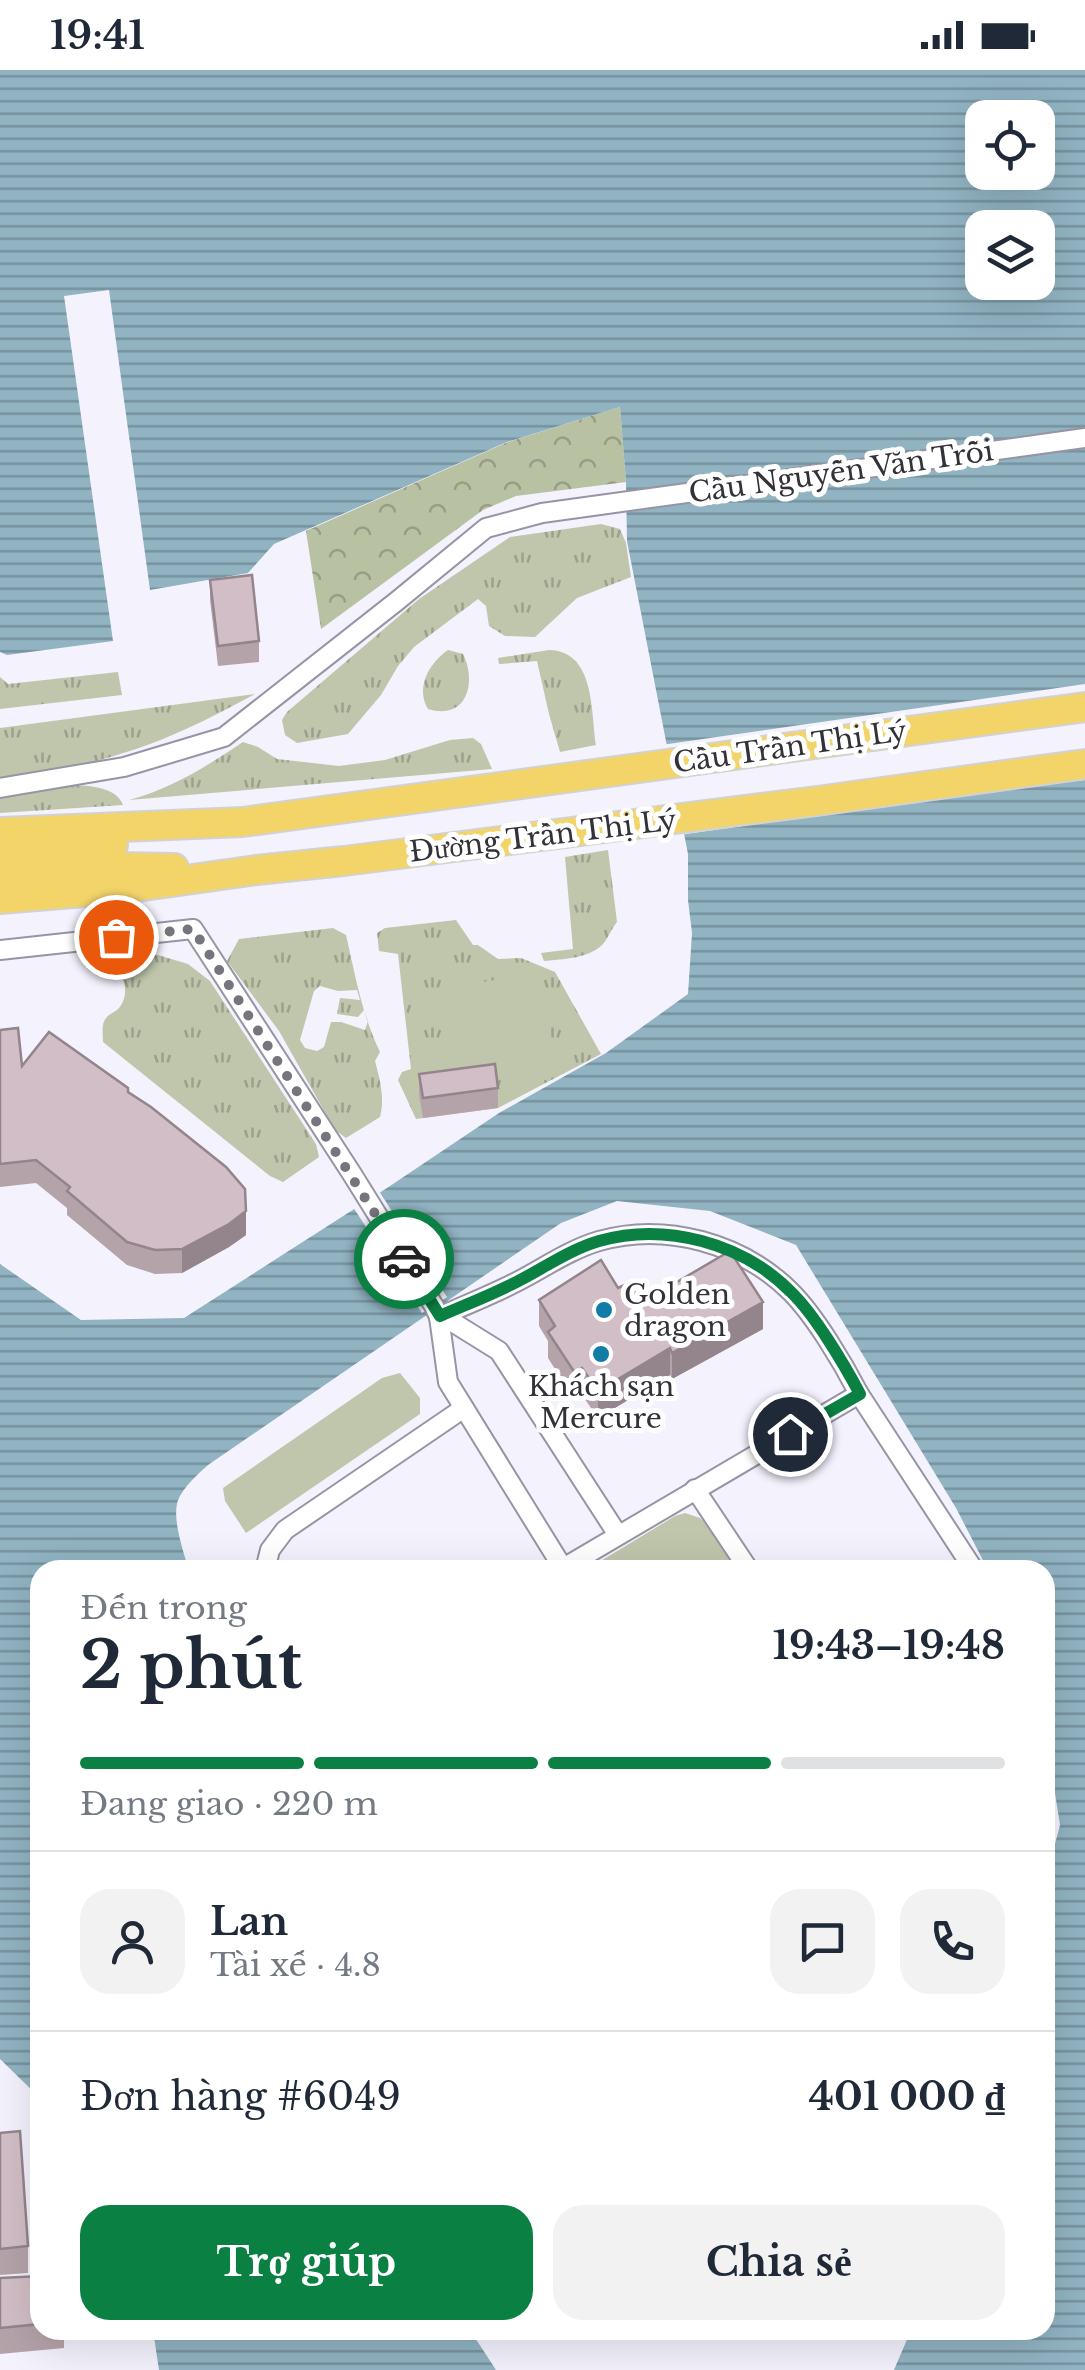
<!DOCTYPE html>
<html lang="vi">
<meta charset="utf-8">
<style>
body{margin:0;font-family:"Libre Baskerville",serif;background:#f2f2f3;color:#1f2937;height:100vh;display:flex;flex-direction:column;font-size:38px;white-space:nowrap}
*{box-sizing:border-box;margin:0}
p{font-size:32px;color:#747a83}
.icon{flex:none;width:55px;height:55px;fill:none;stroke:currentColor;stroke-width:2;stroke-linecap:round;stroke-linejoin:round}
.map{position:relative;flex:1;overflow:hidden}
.side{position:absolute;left:30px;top:1490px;width:1025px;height:780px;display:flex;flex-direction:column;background:#fff;border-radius:30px;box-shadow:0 10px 40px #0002}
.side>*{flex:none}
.fabs{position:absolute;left:965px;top:30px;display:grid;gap:20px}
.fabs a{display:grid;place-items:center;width:90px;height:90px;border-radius:20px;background:#fff;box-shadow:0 10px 40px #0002;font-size:50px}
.pin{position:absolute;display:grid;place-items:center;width:85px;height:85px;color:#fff;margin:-42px;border:5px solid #fff;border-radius:50%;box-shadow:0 2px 10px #0007}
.courier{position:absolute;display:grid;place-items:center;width:100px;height:100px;margin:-50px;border:8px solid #0b8043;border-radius:50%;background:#fff;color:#222;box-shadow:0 2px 12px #0007}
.headline em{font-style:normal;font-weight:800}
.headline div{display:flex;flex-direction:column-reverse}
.headline{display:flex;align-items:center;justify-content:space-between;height:170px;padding:0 50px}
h1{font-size:65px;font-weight:800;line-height:75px}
.bar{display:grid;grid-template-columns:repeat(4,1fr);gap:15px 10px;align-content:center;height:120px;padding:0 50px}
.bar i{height:12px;border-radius:8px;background:#e0e1e3}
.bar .selected{background:#0b8043}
.bar p{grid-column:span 4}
.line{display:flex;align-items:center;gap:25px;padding:0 50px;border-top:2px solid #e0e1e3}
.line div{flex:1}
.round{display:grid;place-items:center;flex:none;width:105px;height:105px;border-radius:30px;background:#f2f2f3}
.button{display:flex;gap:20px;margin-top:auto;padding:20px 50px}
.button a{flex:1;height:115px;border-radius:30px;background:#0b8043;color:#fff;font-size:40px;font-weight:800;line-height:115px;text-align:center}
.button a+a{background:#f2f2f3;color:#1f2937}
.status{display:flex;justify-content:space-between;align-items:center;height:70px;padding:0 50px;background:#fff;direction:ltr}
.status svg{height:28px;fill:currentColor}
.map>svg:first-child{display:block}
.grass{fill:url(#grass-tufts);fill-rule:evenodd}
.forest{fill:url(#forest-crowns)}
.park{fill:#bfc6ac}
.water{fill:url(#water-rules);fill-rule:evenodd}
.pier{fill:#f3f2fd}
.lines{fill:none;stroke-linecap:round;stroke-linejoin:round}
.street-casing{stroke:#9694a5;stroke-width:22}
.primary-casing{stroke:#d2d2d3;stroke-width:32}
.street{stroke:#fff;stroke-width:18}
.primary{stroke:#f2d469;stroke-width:28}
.wall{fill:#b5a3aa}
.shaded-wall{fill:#93858b}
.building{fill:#d2bec6;stroke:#93858b;stroke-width:2.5}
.done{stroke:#76757e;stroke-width:10;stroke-dasharray:0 18}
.route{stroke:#0b8043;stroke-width:12}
.poi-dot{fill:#117ca6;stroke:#fff;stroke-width:4}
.labels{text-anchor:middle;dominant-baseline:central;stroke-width:10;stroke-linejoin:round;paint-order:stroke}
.street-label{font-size:28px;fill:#333239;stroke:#fff}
.poi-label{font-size:28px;fill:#333239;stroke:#fff;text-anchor:start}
</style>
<div class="status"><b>19:41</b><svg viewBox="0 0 49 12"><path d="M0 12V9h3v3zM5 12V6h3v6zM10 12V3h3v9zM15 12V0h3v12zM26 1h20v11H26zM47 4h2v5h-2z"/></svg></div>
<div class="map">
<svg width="1085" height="2300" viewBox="0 0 1085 2300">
<defs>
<pattern id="grass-tufts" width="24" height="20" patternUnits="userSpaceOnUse" patternTransform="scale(2.5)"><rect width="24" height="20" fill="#bfc6ac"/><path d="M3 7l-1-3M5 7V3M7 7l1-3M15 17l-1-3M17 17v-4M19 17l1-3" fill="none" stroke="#9ca18d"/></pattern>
<pattern id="forest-crowns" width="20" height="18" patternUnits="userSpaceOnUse" patternTransform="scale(2.5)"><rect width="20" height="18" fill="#b9c1a3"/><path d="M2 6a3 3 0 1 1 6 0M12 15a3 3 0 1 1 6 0" fill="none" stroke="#979d86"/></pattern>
<pattern id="water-rules" width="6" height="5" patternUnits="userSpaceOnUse" patternTransform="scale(2.5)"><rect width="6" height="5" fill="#91b3c2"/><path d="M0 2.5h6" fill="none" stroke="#77929f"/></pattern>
</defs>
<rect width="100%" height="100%" fill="#f3f2fd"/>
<g class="grass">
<polygon points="601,454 620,459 626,473 631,507 577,528 535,567 505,566 489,556 486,536 478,529 414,577 398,596 381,625 348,664 297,673 285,665 282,650 287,642 419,529 510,467"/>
<path d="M448 580 463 584C477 612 467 651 428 639 415 618 429 593 448 580Z"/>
<path d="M549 580C595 581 591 641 596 675L560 682 549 644 537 591 499 594 498 588Z"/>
<polygon points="118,602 122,625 0,639 0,607 8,614"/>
<path d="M255 624C232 636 209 649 186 659 128 686 62 701 0 713V658Z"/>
<path d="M473 668 481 674 492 699 129 730C171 719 207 696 243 672L258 677 277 689 339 696 385 690 450 670Z"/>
<path d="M31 716C56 716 114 708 123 735L0 743V722Z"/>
<path d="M608 780 617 852C611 859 609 867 603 874 588 889 563 889 544 891L541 883 573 879 565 787Z"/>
<polygon points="456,850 473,875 478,875 498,889 521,888 555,902 601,984 498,1038 416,1049 398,1010 402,1002 411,999 398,884 379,881 377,863 385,858"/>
<path d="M333 858 346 865C355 904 362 945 380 982L375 991C380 1010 385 1028 380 1047L346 1068 335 1060 279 961 227 891 239 869ZM320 916 338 921 357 920 360 930 340 928 337 944 358 947 364 940 368 951 365 960 341 952H331L324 977 317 981 305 978 300 970 314 921Z"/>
<path d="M124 882 158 885 188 894 210 911 316 1074 319 1087 283 1112 270 1106 103 972C103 964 101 954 106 948 110 943 116 942 119 938 131 923 123 906 115 892Z"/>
</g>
<polygon class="forest" points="620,337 626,412 516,426 483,440 321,559 306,461 508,372"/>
<g class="park">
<polygon points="542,903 556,999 449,1015 435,919"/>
<polygon points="400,1303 420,1328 420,1344 246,1463 225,1431 223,1418 382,1308"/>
<polygon points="685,1443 700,1448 710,1457 737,1500 586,1500 675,1446"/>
</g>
<g class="water">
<path d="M0 0H1085V2300H894L911 2260H1045V1811L1060 1755 1045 1660V1500H988L956 1438 796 1175 710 1141 617 1131 561 1153 208 1395C197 1405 180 1420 177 1434 173 1452 184 1484 189 1500H40V2028L0 1989V1194L81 1250 184 1248 387 1118 499 1043 606 983 688 924 692 863 688 830V784L627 471 626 412 620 337 507 372 274 474 248 503 150 520 109 220 64 226 113 571 7 585 0 582ZM982 48H1038V102H982ZM982 158H1038V212H982Z"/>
<polygon points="153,2260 470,2260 496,2300 159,2300"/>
</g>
<g class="pier">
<polygon points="1085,614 1085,708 679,765 661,675"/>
<polygon points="379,1121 447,1227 422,1243 353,1137"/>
</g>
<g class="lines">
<g class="street-casing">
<g id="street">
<polyline points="0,718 124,697 224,667 397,531 486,458 542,443 1085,368"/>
<polyline points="0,880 193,859 352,1104 434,1236 439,1247 448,1312 563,1498"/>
<path d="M439 1247C467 1234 497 1223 524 1208 548 1195 572 1179 599 1171 665 1152 742 1173 791 1222 815 1246 843 1293 859 1324L974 1500"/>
<polyline points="439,1247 454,1253 499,1281 618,1465"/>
<polyline points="695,1419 749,1500"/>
<polyline points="265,1500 270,1480 285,1460 464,1338"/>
<polyline points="560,1500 859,1324"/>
</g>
</g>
<g class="primary-casing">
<g id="primary">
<polyline points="0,762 243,752 1085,637"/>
<polyline points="0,784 113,775"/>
<polyline points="0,807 121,797 174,798"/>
<polyline points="0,829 122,819 256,800 344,791 817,731 1085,694"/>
</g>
</g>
<use href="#street" class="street"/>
<use href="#primary" class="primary"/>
</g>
<g class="wall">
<polygon points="210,510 259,571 259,592 218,596 210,530"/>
<polygon points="0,960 22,996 128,1023 246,1165 229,1177 182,1203 155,1204 127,1195 67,1145 67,1138 36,1113 0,1117"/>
<polygon points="419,1004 498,1018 498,1038 423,1048 419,1024"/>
<polygon points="618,1218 641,1233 763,1259 672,1309 670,1305 598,1348 582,1325 575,1330 548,1288 548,1271 539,1256 539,1230"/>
<polygon points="0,2063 28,2176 28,2203 0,2205"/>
<polygon points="40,2206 40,2260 64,2260 64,2278 0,2284 0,2208"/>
</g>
<g class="shaded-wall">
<polygon points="246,1141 246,1165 229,1177 182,1203 182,1179"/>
<polygon points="763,1232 763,1259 672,1309 672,1283"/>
<polygon points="670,1278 670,1305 598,1348 598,1321"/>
<polygon points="582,1298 582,1325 575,1330 575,1303"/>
</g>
<g class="building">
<polygon points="252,505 259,571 218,576 210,510"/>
<polygon points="18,958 22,996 49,962 128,1018 128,1022 151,1037 226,1097 245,1119 246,1141 229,1154 182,1179 155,1180 127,1172 67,1121 70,1117 36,1090 0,1094 0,960"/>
<polygon points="495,994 498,1018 423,1028 419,1004"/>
<polygon points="730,1181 763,1232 672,1283 670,1278 598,1321 582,1298 575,1303 548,1262 555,1256 539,1230 601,1190 618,1218 629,1213 641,1233"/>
<polygon points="20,2061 28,2176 0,2179 0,2063"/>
<polygon points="40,2206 40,2254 0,2258 0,2208"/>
</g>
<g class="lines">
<polyline class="done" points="116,867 193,859 404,1189"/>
<path class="route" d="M404 1189 440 1246C467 1234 497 1223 524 1208 548 1195 572 1179 599 1171 665 1152 743 1173 791 1222 815 1245 844 1294 860 1324L790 1364"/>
</g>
<g class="poi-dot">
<circle cx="604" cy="1240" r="10"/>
<circle cx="601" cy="1284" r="10"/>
</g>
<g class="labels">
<g class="street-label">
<text transform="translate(841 402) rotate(-8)">Cầu Nguyễn Văn Trỗi</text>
<text transform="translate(790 677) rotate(-8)">Cầu Trần Thị Lý</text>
<text transform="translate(543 766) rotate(-7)">Đường Trần Thị Lý</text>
</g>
<g class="poi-label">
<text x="624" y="1224">Golden<tspan x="624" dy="32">dragon</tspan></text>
<text x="601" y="1316" text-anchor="middle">Khách sạn<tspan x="601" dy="32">Mercure</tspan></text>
</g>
</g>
</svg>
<div class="fabs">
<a><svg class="icon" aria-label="locate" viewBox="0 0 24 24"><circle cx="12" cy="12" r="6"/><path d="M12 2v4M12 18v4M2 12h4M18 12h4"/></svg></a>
<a><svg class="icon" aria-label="layers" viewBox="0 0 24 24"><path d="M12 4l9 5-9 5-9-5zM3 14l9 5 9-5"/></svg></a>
</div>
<div class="pin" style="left:116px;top:867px;background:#ea580c"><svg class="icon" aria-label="bag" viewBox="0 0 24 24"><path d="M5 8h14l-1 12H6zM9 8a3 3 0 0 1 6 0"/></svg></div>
<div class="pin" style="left:790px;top:1364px;background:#1f2937"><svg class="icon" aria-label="home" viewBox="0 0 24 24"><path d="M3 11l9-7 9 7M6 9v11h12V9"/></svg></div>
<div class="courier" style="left:404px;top:1189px"><svg class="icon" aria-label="car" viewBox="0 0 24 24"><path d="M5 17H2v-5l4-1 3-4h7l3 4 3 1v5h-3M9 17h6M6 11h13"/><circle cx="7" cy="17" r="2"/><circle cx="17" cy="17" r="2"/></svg></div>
<section class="side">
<div class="headline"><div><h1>2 phút</h1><p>Đến trong</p></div><em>19:43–19:48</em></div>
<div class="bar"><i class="selected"></i><i class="selected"></i><i class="selected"></i><i></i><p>Đang giao · 220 m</p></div>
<div class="line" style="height:180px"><a class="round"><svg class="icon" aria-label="person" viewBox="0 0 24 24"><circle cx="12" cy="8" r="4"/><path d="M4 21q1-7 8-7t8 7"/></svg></a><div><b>Lan</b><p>Tài xế · 4.8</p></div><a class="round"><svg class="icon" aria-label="chat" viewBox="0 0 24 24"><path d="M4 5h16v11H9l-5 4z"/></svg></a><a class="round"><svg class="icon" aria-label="phone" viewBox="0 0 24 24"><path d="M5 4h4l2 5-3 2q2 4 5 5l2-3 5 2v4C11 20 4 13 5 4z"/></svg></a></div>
<div class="line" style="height:130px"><div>Đơn hàng #6049</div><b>401 000 ₫</b></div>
<div class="button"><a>Trợ giúp</a><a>Chia sẻ</a></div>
</section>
</div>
